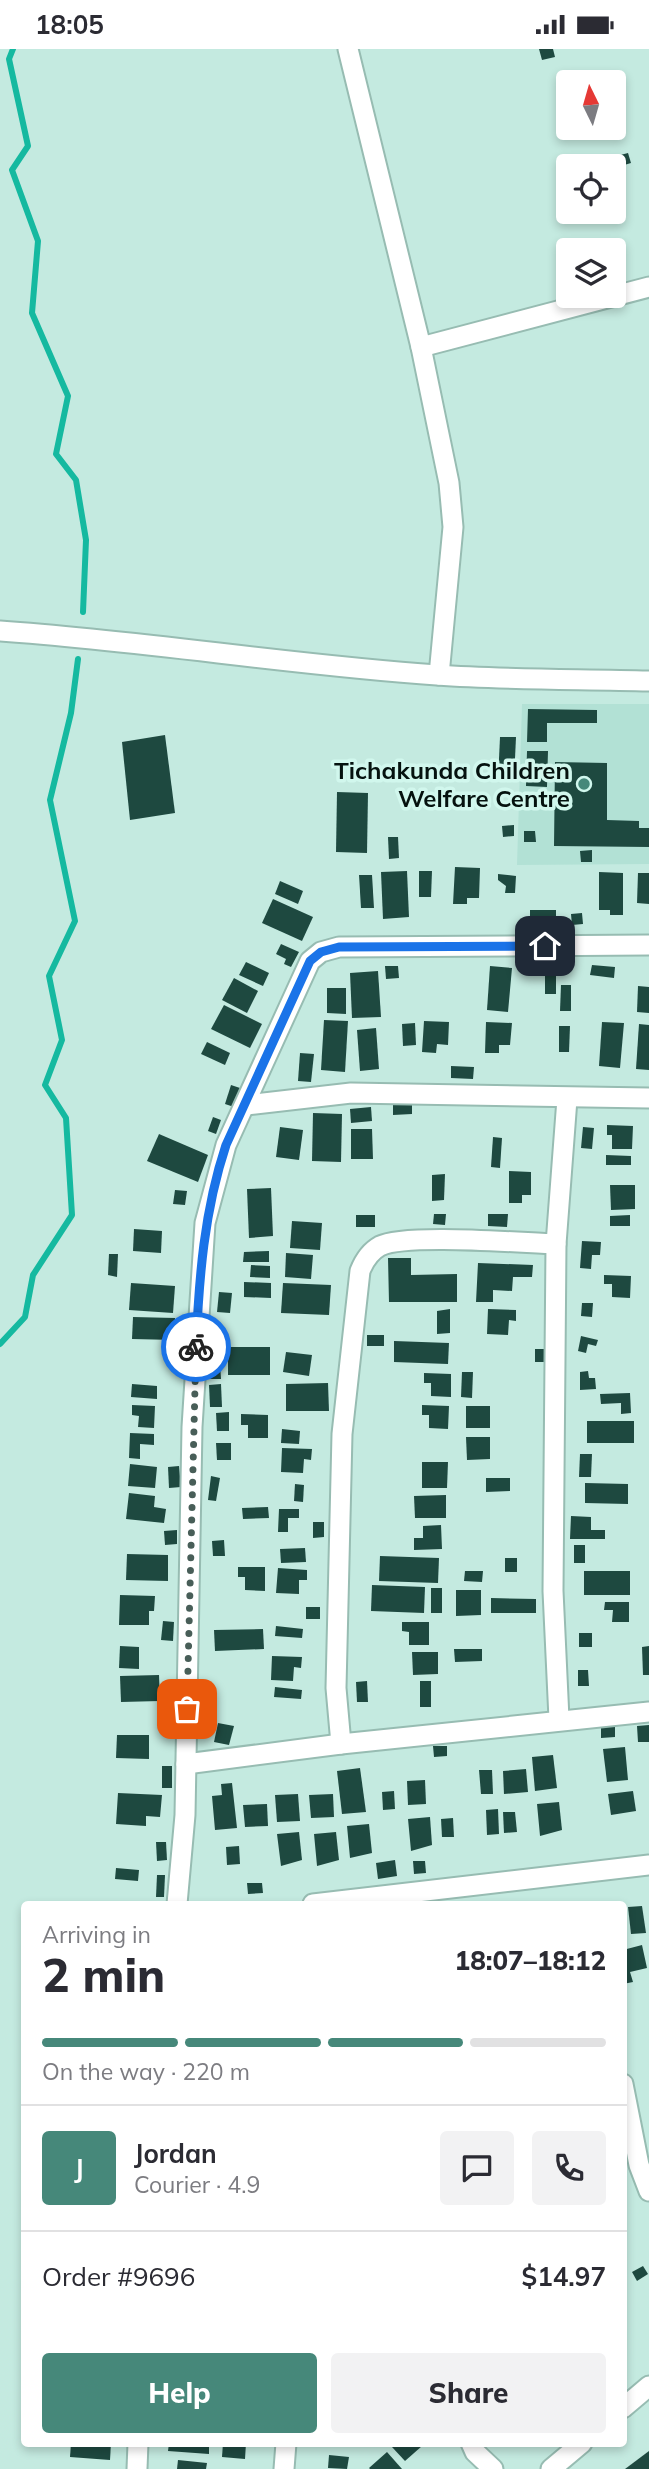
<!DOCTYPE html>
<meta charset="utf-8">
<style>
body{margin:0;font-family:Mulish,sans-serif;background:#f2f2f3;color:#2b2b33;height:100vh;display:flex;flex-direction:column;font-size:26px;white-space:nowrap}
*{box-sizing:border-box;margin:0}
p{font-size:23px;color:#7c7c81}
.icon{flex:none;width:38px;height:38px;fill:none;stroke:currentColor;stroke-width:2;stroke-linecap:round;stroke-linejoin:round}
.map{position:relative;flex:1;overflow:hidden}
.sheet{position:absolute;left:21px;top:1852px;width:606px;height:546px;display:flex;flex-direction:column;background:#fff;border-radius:7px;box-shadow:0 4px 10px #0003}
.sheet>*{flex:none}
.needle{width:46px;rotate:355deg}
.buttons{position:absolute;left:556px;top:21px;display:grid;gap:14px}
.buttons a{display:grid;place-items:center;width:70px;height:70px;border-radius:7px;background:#fff;box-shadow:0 4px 10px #0003;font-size:35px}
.pin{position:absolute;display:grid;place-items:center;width:60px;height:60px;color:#fff;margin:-30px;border-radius:14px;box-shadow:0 4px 10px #0006}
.courier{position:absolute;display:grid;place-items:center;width:70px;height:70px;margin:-35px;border:5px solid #1a73e8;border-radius:50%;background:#fff;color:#222;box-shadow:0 2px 9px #0007}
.headline em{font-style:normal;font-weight:800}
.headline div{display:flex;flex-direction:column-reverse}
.headline{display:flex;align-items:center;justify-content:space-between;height:119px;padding:0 21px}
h1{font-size:46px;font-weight:800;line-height:52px}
.bar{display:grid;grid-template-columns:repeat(4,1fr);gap:10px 7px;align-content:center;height:84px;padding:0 21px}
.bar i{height:9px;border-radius:5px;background:#e1e1e2}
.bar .active{background:#46887a}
.bar p{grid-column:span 4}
.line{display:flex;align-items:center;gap:18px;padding:0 21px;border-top:2px solid #e1e1e2}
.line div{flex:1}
.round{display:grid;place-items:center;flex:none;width:74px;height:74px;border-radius:7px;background:#f2f2f3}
.button{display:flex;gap:14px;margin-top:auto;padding:14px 21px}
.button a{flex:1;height:80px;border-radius:7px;background:#46887a;color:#fff;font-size:28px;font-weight:800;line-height:80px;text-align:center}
.button a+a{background:#f2f2f3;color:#2b2b33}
.status{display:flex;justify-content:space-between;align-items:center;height:49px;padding:0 35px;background:#fff;direction:ltr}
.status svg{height:19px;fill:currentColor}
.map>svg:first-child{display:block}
.built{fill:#b2e1d5}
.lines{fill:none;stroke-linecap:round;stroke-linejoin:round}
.stream{stroke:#15b9a0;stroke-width:6}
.building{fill:#1e4940}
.minor-casing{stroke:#97bcb2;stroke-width:23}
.minor{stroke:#fff;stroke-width:19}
.done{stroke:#485e58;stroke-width:7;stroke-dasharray:0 12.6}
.route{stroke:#1a73e8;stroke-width:9}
.poi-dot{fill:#46887a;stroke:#d1f7ed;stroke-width:2.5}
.labels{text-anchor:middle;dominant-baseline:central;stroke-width:7;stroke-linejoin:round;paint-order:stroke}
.poi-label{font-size:24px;font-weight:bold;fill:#05120f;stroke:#d1f7ed;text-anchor:end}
</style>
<div class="status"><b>18:05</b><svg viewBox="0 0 49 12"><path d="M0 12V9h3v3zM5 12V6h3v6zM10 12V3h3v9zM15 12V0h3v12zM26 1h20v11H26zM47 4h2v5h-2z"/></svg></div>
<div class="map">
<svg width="649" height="2420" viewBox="0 0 649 2420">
<rect width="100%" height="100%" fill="#c4eae0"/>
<polygon class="built" points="522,655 649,655 649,815 517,816"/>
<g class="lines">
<g class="stream">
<polyline points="13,0 9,10 28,97 12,121 38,192 32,264 68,347 56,405 76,431 86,491 83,563"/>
<polyline points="0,1295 25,1268 33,1226 72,1166 66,1069 45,1036 62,991 49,927 75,872 50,751 71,664 78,610"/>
</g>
</g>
<g class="building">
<polygon points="539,0 553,0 555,8 542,11"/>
<polygon points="628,104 631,114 614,119 611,117 609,109"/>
<polygon points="528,660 597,661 597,674 547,674 547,693 527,693"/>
<polygon points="165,686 175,764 130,771 122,693"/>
<polygon points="500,688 516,688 514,731 498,731"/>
<polygon points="527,702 548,702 547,738 526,737"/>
<polygon points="555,713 607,714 607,771 639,772 639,779 649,779 649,798 554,797"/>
<polygon points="337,743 368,744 367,804 336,803"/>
<polygon points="514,776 514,787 503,788 502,777"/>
<polygon points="524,782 535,782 536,793 524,793"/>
<polygon points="388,788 398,788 399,809 389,810"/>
<polygon points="592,801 592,813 581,813 580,802"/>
<polygon points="455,818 480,819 479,849 467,849 467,855 453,855"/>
<polygon points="407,822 409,868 383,870 381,823"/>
<polygon points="419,822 432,822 431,848 419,848"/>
<polygon points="599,823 623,824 623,866 610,866 610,861 599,861"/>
<polygon points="638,824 649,824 649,855 637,854"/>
<polygon points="498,825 516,827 515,844 505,844 506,837 498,831"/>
<polygon points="359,826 372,826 374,859 361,859"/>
<polygon points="280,832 303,842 298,855 275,845"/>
<polygon points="273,850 313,868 302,892 262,874"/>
<rect x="530" y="861" width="26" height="12"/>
<polygon points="582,864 583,875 572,876 571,865"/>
<polygon points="281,895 299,903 291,918 284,915 286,910 276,905"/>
<polygon points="246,913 269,924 263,937 239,926"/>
<polygon points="592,916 615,918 614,929 590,926"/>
<polygon points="385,917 398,917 399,929 386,930"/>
<polygon points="490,917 512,919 508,963 487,961"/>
<rect x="545" y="919" width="11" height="26"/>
<polygon points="378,922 381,968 352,969 350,924"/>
<polygon points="234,929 258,942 247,964 222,951"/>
<polygon points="561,936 571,936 571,962 560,962"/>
<polygon points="638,937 649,938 649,964 637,963"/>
<polygon points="327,939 346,939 346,965 327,964"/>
<polygon points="224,956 262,975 250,999 211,980"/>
<polygon points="324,971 348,972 345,1023 321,1021"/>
<polygon points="424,972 449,973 448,996 437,995 436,1004 422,1003"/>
<polygon points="486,973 512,974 510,996 499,996 499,1004 485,1004"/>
<polygon points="602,973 624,974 620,1019 599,1017"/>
<polygon points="415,974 416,996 403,997 402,975"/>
<polygon points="639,975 649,976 649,1021 636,1020"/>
<polygon points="559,977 570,977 569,1003 559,1003"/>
<polygon points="376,979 379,1020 360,1022 357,981"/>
<polygon points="207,993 230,1004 225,1016 201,1005"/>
<polygon points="300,1004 314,1005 311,1033 298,1032"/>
<polygon points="451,1017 474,1018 473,1030 451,1029"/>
<polygon points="231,1036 240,1039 234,1058 225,1055"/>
<polygon points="412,1054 412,1065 393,1066 393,1055"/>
<polygon points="371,1058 372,1072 351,1074 350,1060"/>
<polygon points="313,1064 342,1065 341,1113 312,1112"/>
<polygon points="213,1068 221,1071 216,1085 208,1082"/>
<polygon points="607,1076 633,1077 632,1100 612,1100 612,1086 607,1086"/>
<polygon points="280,1078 303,1081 299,1111 276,1108"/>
<polygon points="583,1078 594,1079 592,1100 581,1099"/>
<polygon points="351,1080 372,1080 373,1110 351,1110"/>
<polygon points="159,1085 208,1106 198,1133 147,1112"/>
<polygon points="493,1088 502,1089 500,1119 491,1118"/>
<polygon points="606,1106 631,1107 631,1116 606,1116"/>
<polygon points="509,1122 531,1123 531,1146 522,1146 522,1154 509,1154"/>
<polygon points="445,1125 444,1151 432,1152 432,1126"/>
<polygon points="610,1136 635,1136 635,1160 611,1161"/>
<polygon points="271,1139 273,1187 249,1189 247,1140"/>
<polygon points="175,1141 187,1142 185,1156 173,1155"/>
<polygon points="434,1165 446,1165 445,1176 433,1175"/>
<polygon points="488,1165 508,1165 507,1178 488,1177"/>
<rect x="356" y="1166" width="19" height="12"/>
<polygon points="630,1166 630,1177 610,1177 610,1167"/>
<polygon points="292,1172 322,1174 320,1201 290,1199"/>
<polygon points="134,1180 162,1182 161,1204 133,1202"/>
<polygon points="582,1192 601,1193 600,1206 592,1206 591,1220 580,1219"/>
<polygon points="269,1202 269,1213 243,1213 244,1203"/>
<polygon points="286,1204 313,1206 311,1230 285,1228"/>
<polygon points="109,1205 118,1205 117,1228 108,1226"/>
<polygon points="388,1209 411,1209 411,1226 457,1225 457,1253 389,1253"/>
<polygon points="478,1214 533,1216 532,1228 513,1228 512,1242 493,1241 493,1253 476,1253"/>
<polygon points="251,1216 270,1217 270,1229 250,1228"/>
<polygon points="604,1226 631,1227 630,1249 612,1248 612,1235 604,1235"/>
<polygon points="244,1233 271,1234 271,1249 244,1248"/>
<polygon points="131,1234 175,1237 173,1264 129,1261"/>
<polygon points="283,1234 331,1236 329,1266 281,1264"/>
<polygon points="219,1243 232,1244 230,1264 217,1263"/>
<polygon points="582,1254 593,1254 592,1268 581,1267"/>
<polygon points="450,1260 450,1284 437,1285 437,1262"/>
<polygon points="488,1260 516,1261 516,1272 509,1271 508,1286 487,1285"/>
<polygon points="133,1268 175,1269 175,1291 132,1290"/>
<rect x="367" y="1286" width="17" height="11"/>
<polygon points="581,1287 598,1291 596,1297 588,1295 586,1304 578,1302"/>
<polygon points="394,1292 449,1294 448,1315 394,1313"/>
<rect x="228" y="1298" width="42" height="28"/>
<rect x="535" y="1300" width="11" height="13"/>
<polygon points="286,1303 312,1306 309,1327 283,1323"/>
<polygon points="220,1314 221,1330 207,1330 207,1315"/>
<polygon points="588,1322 589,1329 595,1329 596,1340 580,1341 580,1323"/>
<polygon points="462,1323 473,1323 472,1349 461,1348"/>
<polygon points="424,1324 451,1325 451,1348 431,1347 431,1334 424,1334"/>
<polygon points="328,1334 329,1362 286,1362 286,1335"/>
<polygon points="132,1335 157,1337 157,1350 131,1348"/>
<polygon points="221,1335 222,1358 210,1358 209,1336"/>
<polygon points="630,1344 631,1364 621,1365 621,1354 601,1355 600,1345"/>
<polygon points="132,1356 155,1357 154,1379 138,1378 139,1367 132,1366"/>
<polygon points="422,1356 449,1357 448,1380 429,1379 429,1366 422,1366"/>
<rect x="466" y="1357" width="24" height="22"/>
<polygon points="229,1363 229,1382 217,1382 216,1364"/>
<polygon points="241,1365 268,1366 268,1389 248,1389 248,1376 241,1376"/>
<rect x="587" y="1372" width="47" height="22"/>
<polygon points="282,1380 300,1382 299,1395 281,1394"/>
<polygon points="130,1384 154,1385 154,1396 140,1395 140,1410 129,1409"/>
<polygon points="466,1388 490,1388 490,1410 467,1411"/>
<polygon points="216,1394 231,1394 231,1411 217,1411"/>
<polygon points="282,1399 312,1400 311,1411 304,1410 303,1424 281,1423"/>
<polygon points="580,1405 592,1405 591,1428 579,1428"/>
<polygon points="422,1413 448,1413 447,1439 422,1439"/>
<polygon points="130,1415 157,1418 155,1439 128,1437"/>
<polygon points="179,1417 181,1438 169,1439 168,1418"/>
<polygon points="211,1427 220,1429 216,1452 208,1451"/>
<polygon points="486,1429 510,1429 510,1442 486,1443"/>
<polygon points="585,1434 628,1435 628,1455 585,1454"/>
<polygon points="295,1435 304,1436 303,1453 294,1452"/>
<polygon points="129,1444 155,1447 154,1458 166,1460 164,1474 126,1470"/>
<polygon points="446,1446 446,1469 415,1469 414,1447"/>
<polygon points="268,1458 269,1469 243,1470 242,1459"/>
<polygon points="279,1460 299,1460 299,1469 288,1469 288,1483 278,1483"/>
<polygon points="571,1467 591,1468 591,1481 605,1481 605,1490 570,1490"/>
<polygon points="313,1473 324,1473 324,1488 313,1489"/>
<polygon points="441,1476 442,1500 414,1501 414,1489 423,1489 423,1477"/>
<polygon points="177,1481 177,1495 165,1496 164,1482"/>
<polygon points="224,1491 225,1507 213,1507 212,1492"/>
<rect x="574" y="1496" width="11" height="18"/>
<polygon points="305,1499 306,1513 281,1514 280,1500"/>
<polygon points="127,1505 168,1506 168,1532 126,1531"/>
<polygon points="380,1507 439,1509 438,1534 379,1532"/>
<rect x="505" y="1509" width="12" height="14"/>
<polygon points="238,1518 265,1518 265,1542 245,1541 245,1528 238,1528"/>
<polygon points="278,1519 307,1521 307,1531 299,1531 299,1545 276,1544"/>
<polygon points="465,1522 483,1522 482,1533 464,1532"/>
<rect x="584" y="1522" width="46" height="24"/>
<polygon points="372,1536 425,1538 424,1564 371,1562"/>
<rect x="431" y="1539" width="11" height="25"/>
<polygon points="456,1541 481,1541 481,1566 456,1567"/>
<polygon points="120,1546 155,1547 154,1562 149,1562 149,1576 119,1576"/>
<polygon points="491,1549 536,1550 536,1564 491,1564"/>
<polygon points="605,1553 629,1553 629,1573 612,1573 613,1561 604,1561"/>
<rect x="306" y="1558" width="14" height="12"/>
<polygon points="163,1572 174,1573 173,1592 161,1591"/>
<polygon points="402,1573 429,1573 429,1596 409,1596 409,1583 402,1582"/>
<polygon points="276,1577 303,1580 302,1589 275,1587"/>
<polygon points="263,1580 264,1600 215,1602 214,1581"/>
<rect x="579" y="1584" width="13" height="14"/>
<polygon points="120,1597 139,1598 139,1620 119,1619"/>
<polygon points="649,1597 649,1626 643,1626 642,1598"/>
<polygon points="454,1600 482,1600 482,1612 455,1613"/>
<polygon points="412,1603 438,1603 438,1625 413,1626"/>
<polygon points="272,1607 302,1608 301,1619 294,1618 293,1632 271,1631"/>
<polygon points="578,1621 588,1621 589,1637 578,1637"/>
<polygon points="159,1626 160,1652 121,1653 120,1627"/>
<polygon points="367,1632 368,1653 357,1653 356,1633"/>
<rect x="420" y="1632" width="11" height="26"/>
<polygon points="275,1638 302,1641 301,1650 274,1648"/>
<polygon points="175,1661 176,1686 165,1687 164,1662"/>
<polygon points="218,1674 234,1677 229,1696 214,1693"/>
<polygon points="615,1675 615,1688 601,1689 601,1676"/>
<polygon points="649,1676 649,1693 638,1693 637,1677"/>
<polygon points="117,1686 149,1686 149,1710 116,1709"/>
<polygon points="433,1697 447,1697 447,1707 434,1708"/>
<polygon points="625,1698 628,1731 607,1733 603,1700"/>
<polygon points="553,1706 557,1739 535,1742 532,1708"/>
<rect x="162" y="1717" width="10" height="22"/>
<polygon points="360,1719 366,1763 342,1765 337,1722"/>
<polygon points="526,1720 528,1743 504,1745 503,1722"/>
<polygon points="479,1721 492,1721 493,1745 481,1745"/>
<polygon points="425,1731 426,1755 408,1756 407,1732"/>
<polygon points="232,1734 237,1779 215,1781 212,1747 222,1746 221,1735"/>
<polygon points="394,1742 395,1760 383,1761 382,1743"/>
<polygon points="633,1742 636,1762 611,1766 608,1745"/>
<polygon points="118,1744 162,1746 160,1768 146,1767 146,1777 116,1775"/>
<polygon points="298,1745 300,1772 277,1773 275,1746"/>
<polygon points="333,1745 334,1768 311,1769 309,1746"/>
<polygon points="559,1753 562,1781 540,1787 537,1755"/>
<polygon points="267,1755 268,1777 245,1778 243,1756"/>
<polygon points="498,1760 499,1785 487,1786 486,1761"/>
<polygon points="503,1763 515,1763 517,1783 504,1784"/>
<polygon points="430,1768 432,1796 411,1802 408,1770"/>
<polygon points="453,1769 454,1788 442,1788 441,1770"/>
<polygon points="369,1775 372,1804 350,1809 347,1777"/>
<polygon points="299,1783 302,1811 281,1817 277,1785"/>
<polygon points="336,1783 339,1811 317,1817 314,1785"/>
<polygon points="156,1793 166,1793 167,1811 157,1812"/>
<polygon points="239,1797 240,1815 227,1816 226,1798"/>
<polygon points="395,1811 397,1827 378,1830 376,1814"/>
<polygon points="413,1812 425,1812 426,1824 414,1825"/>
<polygon points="116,1819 139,1821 138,1832 115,1830"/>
<polygon points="157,1826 165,1826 164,1848 156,1848"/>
<polygon points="247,1834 262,1834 263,1844 248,1845"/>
<polygon points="642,1857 646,1884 631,1885 628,1858"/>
<polygon points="642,1896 647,1919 630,1923 633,1933 623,1935 623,1901"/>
<polygon points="643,2217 648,2225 637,2232 632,2223"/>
<polygon points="71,2394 111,2394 110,2411 70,2408"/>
<polygon points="169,2394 209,2394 209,2405 168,2402"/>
<polygon points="223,2394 246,2394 245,2410 222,2408"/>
<polygon points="397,2394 419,2394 422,2397 405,2412 392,2398"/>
<polygon points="649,2402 649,2420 625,2420"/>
<polygon points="387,2403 402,2420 370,2420 369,2419"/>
<polygon points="329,2406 349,2408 347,2420 328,2419"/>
<polygon points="178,2411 207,2414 206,2420 177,2420"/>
</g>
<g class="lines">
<g class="minor-casing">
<g id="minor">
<polyline points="348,0 421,298 449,434 453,478 439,626"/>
<polyline points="421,298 649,238"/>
<path d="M0 582C146 592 291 616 437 626 507 631 579 630 649 632"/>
<polyline points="246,1056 351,1044 649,1049"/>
<polyline points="559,1670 553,1542 556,1195 567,1050"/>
<path d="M341 1695 336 1639 342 1385 360 1222C364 1212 371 1202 380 1197 405 1184 522 1194 556 1195"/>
<polyline points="186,1715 341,1695 649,1663"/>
<polyline points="177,1855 185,1766 192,1378 205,1174 226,1096 310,912 321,903 339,898 649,896"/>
<polyline points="313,1855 649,1816"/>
<polyline points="623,2035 639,2116 649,2142"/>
<polyline points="623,2359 649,2337"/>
<polyline points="471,2394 475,2403 493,2420"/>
<polyline points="137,2420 138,2394"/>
<polyline points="284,2420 286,2394"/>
<polyline points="551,2420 582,2394"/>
</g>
</g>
<use href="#minor" class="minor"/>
</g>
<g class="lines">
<polyline class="done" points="187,1660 196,1298"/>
<path class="route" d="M196 1298C199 1229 204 1162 226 1096L310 912 321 903 339 898 545 897"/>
</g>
<circle class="poi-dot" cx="584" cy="735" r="7"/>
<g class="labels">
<g class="poi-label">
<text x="570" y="721">Tichakunda Children<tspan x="570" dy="28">Welfare Centre</tspan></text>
</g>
</g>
</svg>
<div class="buttons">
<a><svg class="needle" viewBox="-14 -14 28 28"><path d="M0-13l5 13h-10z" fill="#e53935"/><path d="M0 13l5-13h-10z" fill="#7c7c81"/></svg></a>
<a><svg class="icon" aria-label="locate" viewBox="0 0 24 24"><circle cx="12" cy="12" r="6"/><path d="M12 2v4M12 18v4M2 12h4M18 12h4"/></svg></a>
<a><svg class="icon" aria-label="layers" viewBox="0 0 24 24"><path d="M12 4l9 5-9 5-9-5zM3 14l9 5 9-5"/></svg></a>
</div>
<div class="pin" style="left:187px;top:1660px;background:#ea580c"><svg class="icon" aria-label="bag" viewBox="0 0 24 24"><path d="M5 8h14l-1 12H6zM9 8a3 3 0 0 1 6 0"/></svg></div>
<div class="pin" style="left:545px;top:897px;background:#1f2937"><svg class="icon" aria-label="home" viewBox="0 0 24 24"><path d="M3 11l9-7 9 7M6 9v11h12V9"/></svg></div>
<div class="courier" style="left:196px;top:1298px"><svg class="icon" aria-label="bike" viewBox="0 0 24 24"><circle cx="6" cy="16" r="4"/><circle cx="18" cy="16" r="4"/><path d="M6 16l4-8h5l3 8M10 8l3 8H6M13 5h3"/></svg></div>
<section class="sheet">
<div class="headline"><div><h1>2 min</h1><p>Arriving in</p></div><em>18:07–18:12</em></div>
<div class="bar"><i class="active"></i><i class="active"></i><i class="active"></i><i></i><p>On the way · 220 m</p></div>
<div class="line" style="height:126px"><b class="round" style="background:#46887a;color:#fff">J</b><div><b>Jordan</b><p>Courier · 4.9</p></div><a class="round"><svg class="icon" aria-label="chat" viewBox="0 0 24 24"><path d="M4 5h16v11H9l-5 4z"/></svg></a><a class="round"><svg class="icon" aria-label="phone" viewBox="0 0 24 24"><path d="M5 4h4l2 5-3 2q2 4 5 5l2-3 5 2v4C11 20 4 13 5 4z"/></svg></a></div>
<div class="line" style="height:91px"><div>Order #9696</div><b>$14.97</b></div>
<div class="button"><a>Help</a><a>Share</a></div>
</section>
</div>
